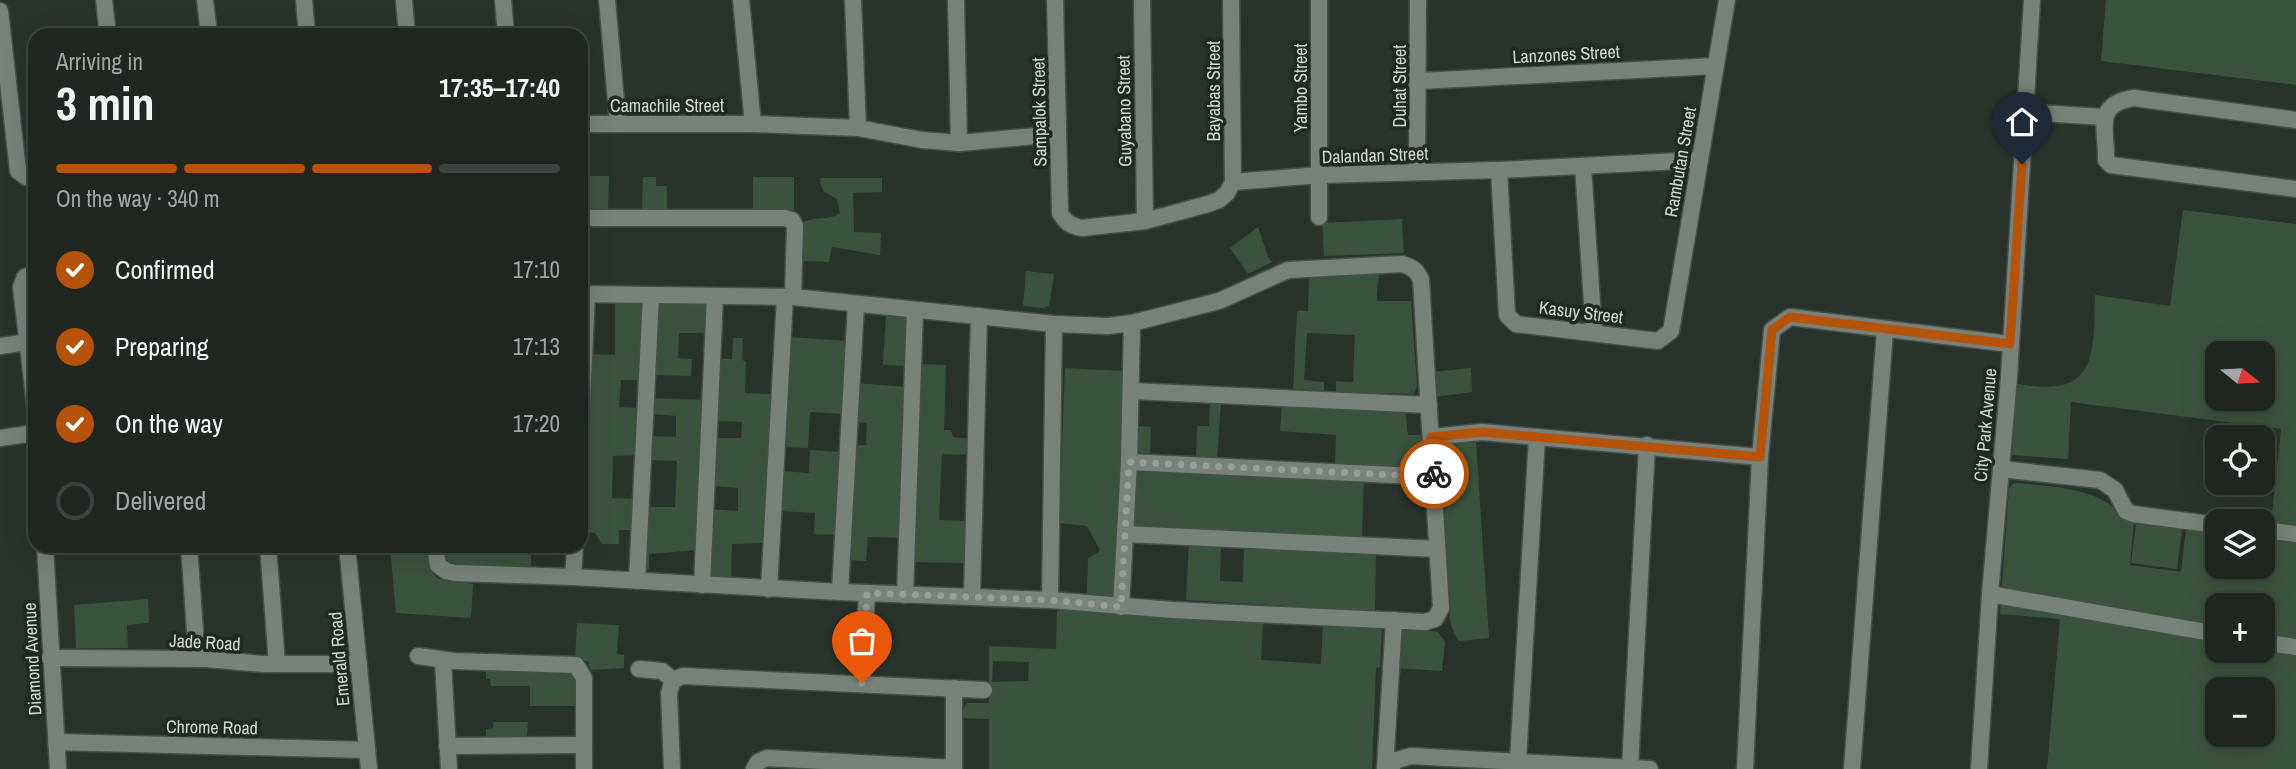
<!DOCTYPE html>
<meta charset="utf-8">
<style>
body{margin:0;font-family:"Archivo Narrow",sans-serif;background:#282e29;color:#f1f3f6;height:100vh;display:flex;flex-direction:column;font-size:26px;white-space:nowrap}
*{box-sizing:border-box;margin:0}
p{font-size:23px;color:#a2a5a5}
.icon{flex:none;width:38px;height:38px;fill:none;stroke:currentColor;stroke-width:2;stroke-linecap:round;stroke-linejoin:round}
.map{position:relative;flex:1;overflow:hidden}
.side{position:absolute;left:28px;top:28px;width:560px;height:525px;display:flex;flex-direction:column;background:#202620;border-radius:21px;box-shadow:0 7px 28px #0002,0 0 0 2px #3d433e}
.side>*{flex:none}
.needle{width:46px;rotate:108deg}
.controls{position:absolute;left:2205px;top:341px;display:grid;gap:14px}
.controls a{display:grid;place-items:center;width:70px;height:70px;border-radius:14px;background:#202620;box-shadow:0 7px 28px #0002,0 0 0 2px #3d433e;font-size:35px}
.pin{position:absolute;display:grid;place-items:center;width:60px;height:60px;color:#fff;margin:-72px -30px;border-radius:50% 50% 50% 0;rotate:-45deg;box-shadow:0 0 7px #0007}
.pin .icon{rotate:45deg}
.courier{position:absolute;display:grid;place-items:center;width:70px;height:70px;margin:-35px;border:5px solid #b45309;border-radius:50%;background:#fff;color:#222;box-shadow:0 2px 9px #0007}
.head em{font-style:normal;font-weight:700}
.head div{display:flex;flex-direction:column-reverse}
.head{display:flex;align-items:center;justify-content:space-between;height:119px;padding:0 28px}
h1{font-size:46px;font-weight:700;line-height:52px}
.bar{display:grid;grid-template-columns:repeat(4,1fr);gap:10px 7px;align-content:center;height:84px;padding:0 28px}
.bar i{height:9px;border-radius:5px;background:#3d433e}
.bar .selected{background:#b45309}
.bar p{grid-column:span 4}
ol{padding:0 28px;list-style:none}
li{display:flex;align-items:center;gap:21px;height:77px}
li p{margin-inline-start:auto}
li .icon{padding:7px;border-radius:50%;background:#b45309;color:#fff;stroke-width:4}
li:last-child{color:#a2a5a5}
li i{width:38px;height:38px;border:4px solid #3d433e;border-radius:50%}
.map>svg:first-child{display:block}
.green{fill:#3a533e;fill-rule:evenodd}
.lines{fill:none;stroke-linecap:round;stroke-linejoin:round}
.minor-casing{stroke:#484f49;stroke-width:19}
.minor{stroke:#78827a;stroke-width:16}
.done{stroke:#979e98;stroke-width:7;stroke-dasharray:0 12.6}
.route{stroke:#b45309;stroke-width:9}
.labels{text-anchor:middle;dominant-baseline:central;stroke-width:7;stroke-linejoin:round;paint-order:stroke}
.street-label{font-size:18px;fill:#d2d7d2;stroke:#202922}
</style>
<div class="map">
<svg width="2296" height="769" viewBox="0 0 2296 769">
<rect width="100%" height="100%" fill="#2a332b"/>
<g class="green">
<polygon points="2106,0 2296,0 2296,85 2101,61"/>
<polygon points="581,176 609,176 608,210 581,209"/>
<polygon points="643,177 656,177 656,186 667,186 667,211 642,210"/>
<polygon points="753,177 794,177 794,210 753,211"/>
<path d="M820 178H882V192L853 193 854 232 881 233 880 255 832 247 829 262 802 261 804 222C815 216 830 221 840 213L837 199C825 192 821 193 820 178Z"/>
<path d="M2183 210 2296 224V528L2271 525 2281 429 2071 402 2068 459 2012 455 2017 384C2032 386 2051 389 2066 384 2100 373 2093 323 2095 295L2170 306ZM2217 354H2263V399H2217Z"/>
<polygon points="1402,219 1404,253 1324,256 1322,223"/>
<polygon points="1258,227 1268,257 1272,262 1248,274 1230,248"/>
<polygon points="1026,271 1054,274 1049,306 1043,308 1023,306"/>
<path d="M1379 272C1379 282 1376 290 1377 301H1411L1417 386 1414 394 1336 392V381L1353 382 1355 335 1307 333 1304 380 1324 382V391L1293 389 1297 311H1308L1309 274Z"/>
<polygon points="615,302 643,303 642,380 621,380 619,407 640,408 639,455 613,456 612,498 637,499 636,530 619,530 619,544 602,544 595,533 581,532 588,354 615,355"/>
<polygon points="664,303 701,303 707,306 710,333 679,333 678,358 692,359 691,376 651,375 658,306"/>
<polygon points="886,314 907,315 909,366 883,365"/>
<polygon points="789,337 846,341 844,414 810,412 808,448 783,447"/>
<polygon points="733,338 743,338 742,360 746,361 745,393 772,394 773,410 765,543 732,544 731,577 714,576 708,573 710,509 738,511 738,488 711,486 714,438 741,438 742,422 714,421 717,359 732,359"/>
<polygon points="920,364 946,365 944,430 951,430 953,437 973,439 972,455 942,454 939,520 968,521 967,563 912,562"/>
<polygon points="1065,368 1124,371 1116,593 1111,597 1087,594 1088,558 1099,552 1100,550 1087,526 1059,523"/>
<polygon points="1471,368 1472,392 1435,397 1433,372"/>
<polygon points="855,383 909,387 904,538 868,537 866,561 847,560 852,445 866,445 867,423 853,422"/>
<polygon points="651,398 706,400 698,550 649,554 649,569 645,568 646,507 675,507 677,461 648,460 649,436 676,437 676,416 650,414"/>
<polygon points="1210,401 1221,402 1217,460 1196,458 1197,426 1209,426"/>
<polygon points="1282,403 1405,410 1408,435 1422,435 1424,462 1416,468 1335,464 1336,435 1280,431"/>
<polygon points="1137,426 1151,427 1150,453 1141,453 1136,449"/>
<path d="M1476 442 1489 638 1459 641C1450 629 1448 614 1450 599L1439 458C1443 442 1462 444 1476 442Z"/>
<polygon points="810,450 840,452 836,535 814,534 815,513 780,511 782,471 809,473"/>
<polygon points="1140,469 1364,479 1362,540 1136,528 1133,526 1134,474"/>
<path d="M2017 483C2043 485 2084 488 2106 502 2116 509 2123 515 2134 521L2130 565 2181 572 2186 529 2217 533V567H2263V538L2296 542V769H2047L2060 619 2000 614 2009 489 2012 484ZM2217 606H2263V651H2217ZM2217 690H2263V735H2217Z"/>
<polygon points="2136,524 2182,529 2177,569 2131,563"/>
<polygon points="1189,542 1221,543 1220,581 1243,582 1244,545 1376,553 1375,611 1186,600"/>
<path d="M390 546H429C427 585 441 580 473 584L471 618 396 613Z"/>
<polygon points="442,546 531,546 531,567 452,565 444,559"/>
<polygon points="148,599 149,623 127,625 128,648 76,648 74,605"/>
<path d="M1076 609 1263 620 1261 660 1321 664 1323 624 1382 628 1380 667 1376 668 1372 769H989V719L962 718 963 709 967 703H989V646L1056 649 1057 611ZM993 661 1029 662 1028 681 992 682Z"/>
<polygon points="577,623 619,625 617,654 624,655 624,668 591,670 588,662 575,658"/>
<polygon points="1398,629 1438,632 1445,642 1442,671 1396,668"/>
<polygon points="486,669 571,673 576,683 576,706 530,706 530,686 491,686 490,679 486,679"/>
<polygon points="493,722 528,722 527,736 486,737 486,729 493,728"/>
</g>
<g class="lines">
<g class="minor-casing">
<g id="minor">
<polyline points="104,0 108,35"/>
<polyline points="205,0 209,35"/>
<polyline points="304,0 307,35"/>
<polyline points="404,0 407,35"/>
<polyline points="503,0 506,35"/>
<polyline points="607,0 618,124"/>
<polyline points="741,0 753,124"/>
<polyline points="853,0 858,128 922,140 959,143"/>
<polyline points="956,0 959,143 1058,134"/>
<path d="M1055 0 1060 213C1066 223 1071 226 1082 228L1145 221 1208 204 1219 200 1227 193 1233 182 1320 175 1499 170 1700 160"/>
<polyline points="1142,0 1145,221"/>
<polyline points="1231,0 1233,182"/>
<polyline points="1319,0 1319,217"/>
<polyline points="0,11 18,171 26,177 35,179"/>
<polyline points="1419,81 1715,66"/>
<polyline points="2025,112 2104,117"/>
<path d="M2296 120 2134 98C2093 104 2107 130 2106 160L2111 165 2296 189"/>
<polyline points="581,124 753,124 858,128"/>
<polyline points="1583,166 1594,333"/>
<polyline points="1499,170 1507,315 1516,324 1658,341 1671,331 1727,0"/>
<polyline points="1417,172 1418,0"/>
<polyline points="581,218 784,218 792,220 795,226 793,297"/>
<polyline points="35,273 25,277 21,287 35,406"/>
<polyline points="0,346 35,341"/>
<polyline points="1132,391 1429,405"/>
<polyline points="581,422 587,294"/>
<polyline points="1431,437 1482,432 1537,437"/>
<polyline points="0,438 35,433"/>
<polyline points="1129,462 1434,477"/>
<polyline points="2001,469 2100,480 2115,490 2126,511 2133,514 2217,525"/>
<polyline points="2263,530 2296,534"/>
<polyline points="1125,534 1437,549"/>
<polyline points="45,546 58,769"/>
<polyline points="189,546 197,659"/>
<polyline points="268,546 277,664"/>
<polyline points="347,546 369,769"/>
<path d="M435 546 438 565 446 571 455 573 573 577 840 592 1050 600 1173 610 1425 622 1435 619 1441 608 1421 280C1417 270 1412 267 1402 264L1288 270 1219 301 1132 323 1108 326 1054 324 793 297 581 294"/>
<polyline points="573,577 575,546"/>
<polyline points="637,581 651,296"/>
<polyline points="702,585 715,296"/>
<polyline points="769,589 785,297"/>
<polyline points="840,592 856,304"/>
<polyline points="1990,594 2217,634"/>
<polyline points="905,595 915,310"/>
<polyline points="972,597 979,316"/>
<polyline points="1050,600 1054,324"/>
<polyline points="1121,607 1129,462 1132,323"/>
<polyline points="2263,642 2296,647"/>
<polyline points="418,656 454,661 576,665 584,678 584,769"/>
<polyline points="50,658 207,659 263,664 359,664"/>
<polyline points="443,661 449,769"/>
<polyline points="639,669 662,671 673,680 683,676 984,690"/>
<polyline points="862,683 867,593"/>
<polyline points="56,742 367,750"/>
<polyline points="447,746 584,745"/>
<polyline points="1518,761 1537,437 1760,457"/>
<polyline points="1630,768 1647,445"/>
<polyline points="672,769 669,693 673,680"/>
<polyline points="754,769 758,762 767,758 954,768"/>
<polyline points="954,769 954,688"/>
<polyline points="1385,769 1394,620"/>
<polyline points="1389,769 1397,760 1411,756 1650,769"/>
<polyline points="1745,769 1760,457 1772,330 1790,317 2010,344"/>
<polyline points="1852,769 1885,330"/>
<polyline points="1979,769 1990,594 2009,377 2032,0"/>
</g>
</g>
<use href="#minor" class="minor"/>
</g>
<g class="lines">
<polyline class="done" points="862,683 867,593 1050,600 1121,607 1129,462 1434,477 1434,474"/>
<polyline class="route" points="1434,474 1431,437 1482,432 1760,457 1772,330 1790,317 2010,344 2022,164"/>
</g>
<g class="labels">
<g class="street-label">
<text transform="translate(1566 54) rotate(-3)">Lanzones Street</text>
<text transform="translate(1399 86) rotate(-90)">Duhat Street</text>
<text transform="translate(1300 88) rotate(-90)">Yambo Street</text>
<text transform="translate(1213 91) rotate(-90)">Bayabas Street</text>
<text x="667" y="105">Camachile Street</text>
<text transform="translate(1124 111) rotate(-91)">Guyabano Street</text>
<text transform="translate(1039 112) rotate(-91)">Sampalok Street</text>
<text transform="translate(1375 155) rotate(-2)">Dalandan Street</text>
<text transform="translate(1680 162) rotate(-80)">Rambutan Street</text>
<text transform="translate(1581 312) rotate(7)">Kasuy Street</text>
<text transform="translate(1985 425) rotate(-85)">City Park Avenue</text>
<text transform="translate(205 642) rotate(3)">Jade Road</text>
<text transform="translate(32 659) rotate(-93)">Diamond Avenue</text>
<text transform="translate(339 659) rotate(-95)">Emerald Road</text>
<text transform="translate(212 727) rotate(1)">Chrome Road</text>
</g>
</g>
</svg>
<div class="controls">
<a><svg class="needle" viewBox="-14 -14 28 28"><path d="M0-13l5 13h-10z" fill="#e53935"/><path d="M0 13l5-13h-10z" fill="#a2a5a5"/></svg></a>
<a><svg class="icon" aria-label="locate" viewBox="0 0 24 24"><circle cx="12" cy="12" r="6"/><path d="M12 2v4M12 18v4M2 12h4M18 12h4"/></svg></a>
<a><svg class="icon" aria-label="layers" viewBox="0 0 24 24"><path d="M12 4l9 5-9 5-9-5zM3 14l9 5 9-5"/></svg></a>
<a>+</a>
<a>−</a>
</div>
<div class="pin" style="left:862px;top:683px;background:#ea580c"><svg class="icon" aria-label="bag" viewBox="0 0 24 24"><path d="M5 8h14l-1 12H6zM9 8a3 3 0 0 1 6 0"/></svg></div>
<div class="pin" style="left:2022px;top:164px;background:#1f2937"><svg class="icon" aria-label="home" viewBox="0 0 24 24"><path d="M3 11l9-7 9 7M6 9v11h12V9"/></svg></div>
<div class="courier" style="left:1434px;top:474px"><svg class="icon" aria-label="bike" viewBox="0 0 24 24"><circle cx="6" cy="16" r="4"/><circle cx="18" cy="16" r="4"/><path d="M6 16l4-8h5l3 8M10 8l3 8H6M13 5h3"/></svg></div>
<section class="side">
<div class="head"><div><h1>3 min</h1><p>Arriving in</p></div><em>17:35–17:40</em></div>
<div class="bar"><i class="selected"></i><i class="selected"></i><i class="selected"></i><i></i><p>On the way · 340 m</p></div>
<ol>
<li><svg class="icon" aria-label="check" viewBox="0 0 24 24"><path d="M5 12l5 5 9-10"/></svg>Confirmed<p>17:10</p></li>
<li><svg class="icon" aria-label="check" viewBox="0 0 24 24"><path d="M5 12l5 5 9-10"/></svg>Preparing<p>17:13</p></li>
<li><svg class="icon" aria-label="check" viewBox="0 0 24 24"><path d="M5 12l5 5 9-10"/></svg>On the way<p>17:20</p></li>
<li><i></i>Delivered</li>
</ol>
</section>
</div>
